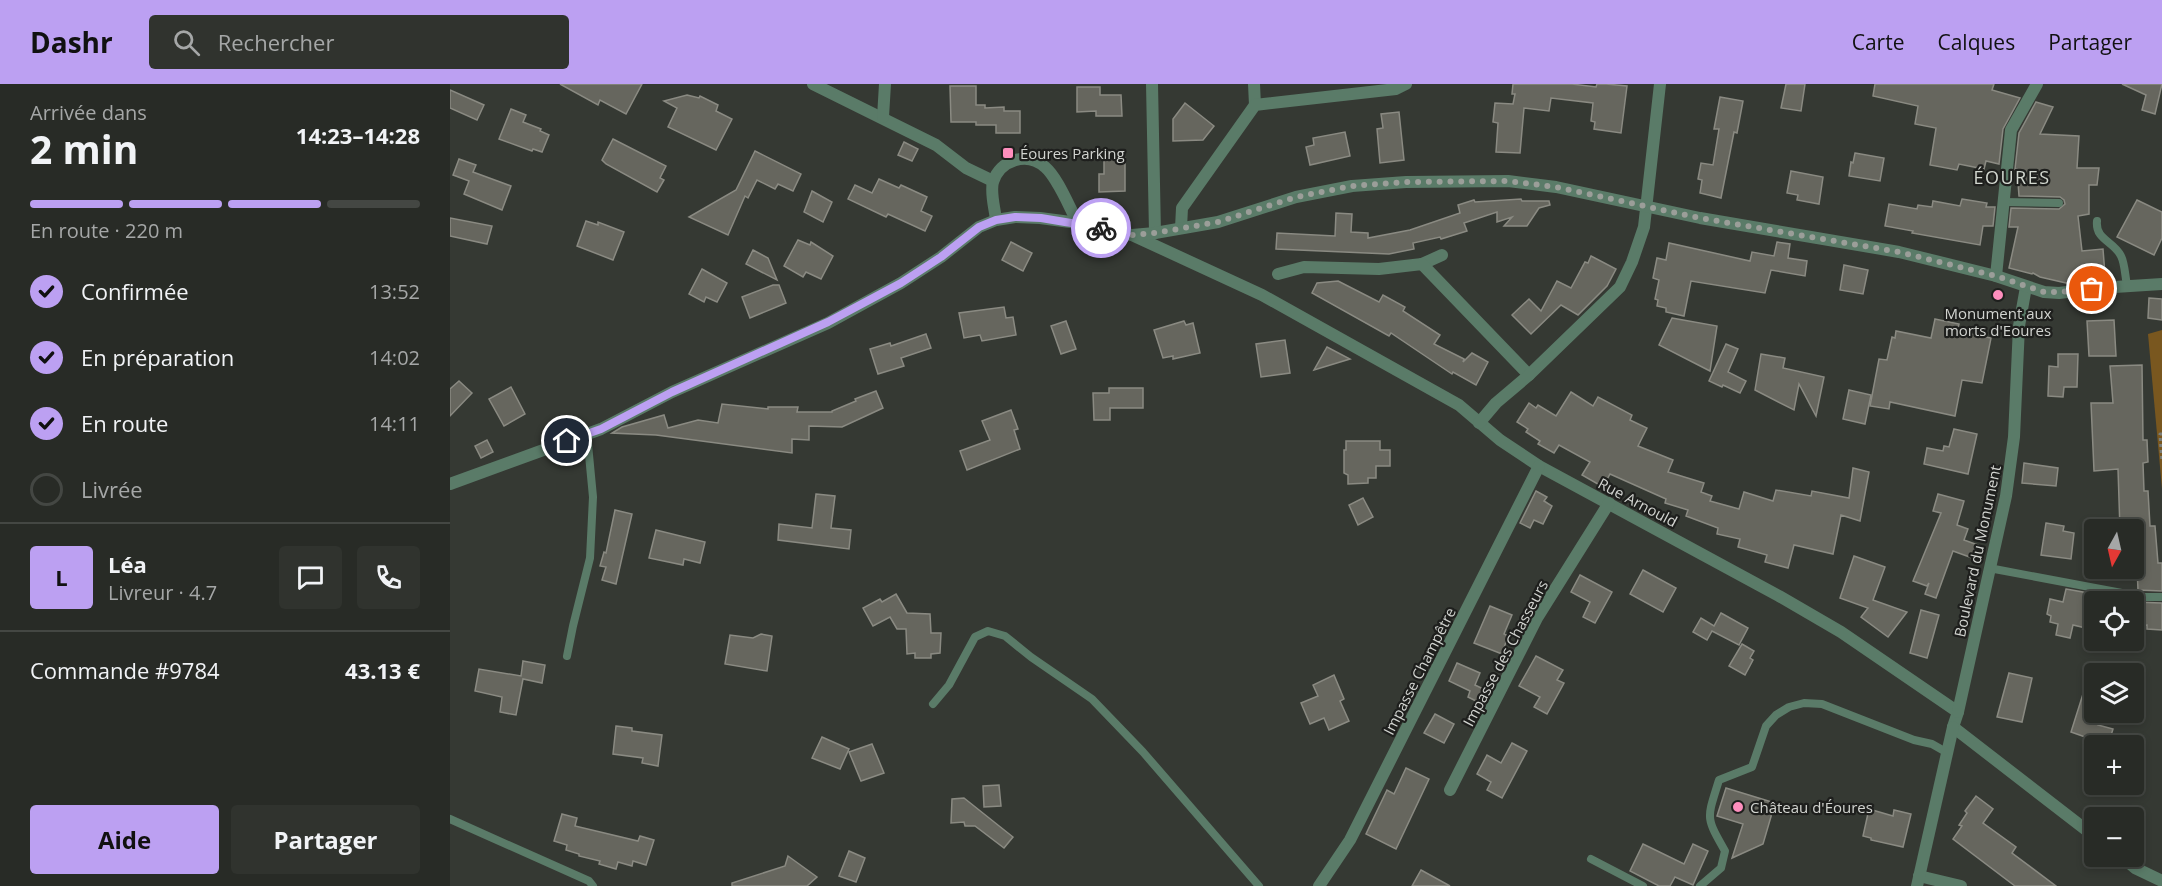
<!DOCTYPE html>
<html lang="fr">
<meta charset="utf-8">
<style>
body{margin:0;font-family:"Open Sans",sans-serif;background:#30332e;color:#f1f3f6;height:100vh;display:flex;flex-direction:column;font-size:22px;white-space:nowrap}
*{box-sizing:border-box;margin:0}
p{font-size:20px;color:#a5a7a7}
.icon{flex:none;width:33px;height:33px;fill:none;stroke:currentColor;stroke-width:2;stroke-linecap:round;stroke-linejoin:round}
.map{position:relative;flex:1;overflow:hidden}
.panel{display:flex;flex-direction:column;background:#282b26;width:450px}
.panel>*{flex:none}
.needle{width:39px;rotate:188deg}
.fabs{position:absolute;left:1634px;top:435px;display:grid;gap:12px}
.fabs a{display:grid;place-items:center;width:60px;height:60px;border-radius:6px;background:#282b26;box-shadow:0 3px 9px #0003,0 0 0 2px #444743;font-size:30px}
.pin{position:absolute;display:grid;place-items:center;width:51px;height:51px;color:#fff;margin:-26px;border:3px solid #fff;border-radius:50%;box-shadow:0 2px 6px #0007}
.courier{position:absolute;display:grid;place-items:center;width:60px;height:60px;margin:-30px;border:4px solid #bca0f2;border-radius:50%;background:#fff;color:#222;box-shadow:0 2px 8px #0007}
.overview em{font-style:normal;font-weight:700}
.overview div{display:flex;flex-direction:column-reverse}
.overview{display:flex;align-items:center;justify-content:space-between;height:102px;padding:0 30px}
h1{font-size:39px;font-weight:700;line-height:45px}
.bar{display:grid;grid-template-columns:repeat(4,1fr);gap:9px 6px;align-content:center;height:72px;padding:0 30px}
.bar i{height:8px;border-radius:4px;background:#444743}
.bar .selected{background:#bca0f2}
.bar p{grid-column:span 4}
.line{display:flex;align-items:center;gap:15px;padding:0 30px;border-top:2px solid #444743}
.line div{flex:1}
.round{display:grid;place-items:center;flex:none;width:63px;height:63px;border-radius:6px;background:#30332e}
ol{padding:0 30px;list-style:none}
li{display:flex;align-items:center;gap:18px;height:66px}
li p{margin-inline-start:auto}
li .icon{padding:6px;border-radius:50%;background:#bca0f2;color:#111;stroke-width:4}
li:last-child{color:#a5a7a7}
li i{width:33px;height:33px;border:3px solid #444743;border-radius:50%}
.button{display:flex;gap:12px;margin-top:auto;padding:12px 30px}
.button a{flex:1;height:69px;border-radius:6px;background:#bca0f2;color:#111;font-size:24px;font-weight:700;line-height:69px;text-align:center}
.button a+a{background:#30332e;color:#f1f3f6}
header{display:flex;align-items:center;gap:36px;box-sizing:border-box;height:84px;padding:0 30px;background:#bca0f2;color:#111}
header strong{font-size:28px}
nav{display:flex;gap:33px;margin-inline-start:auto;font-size:21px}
.search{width:420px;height:54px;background:#30332e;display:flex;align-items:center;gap:15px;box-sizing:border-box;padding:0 21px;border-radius:6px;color:#a5a7a7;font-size:22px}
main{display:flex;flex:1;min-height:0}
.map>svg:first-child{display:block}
.green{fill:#79571f}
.building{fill:#66665e;stroke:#8a8a82;stroke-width:1.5}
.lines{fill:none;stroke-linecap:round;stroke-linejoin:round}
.path{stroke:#7b7e79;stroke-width:3;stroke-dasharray:3 3;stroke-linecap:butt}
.service{stroke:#5a7b68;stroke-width:8}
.minor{stroke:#5a7b68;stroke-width:12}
.tertiary{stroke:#5a7b68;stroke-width:12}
.done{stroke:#9b9e99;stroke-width:6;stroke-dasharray:0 10.8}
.route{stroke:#bca0f2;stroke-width:8}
.poi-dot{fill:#fe8ebd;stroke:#1e1f1d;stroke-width:2}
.labels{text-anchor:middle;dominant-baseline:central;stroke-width:4.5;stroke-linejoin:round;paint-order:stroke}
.poi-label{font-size:15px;fill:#d2d4d0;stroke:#1e1f1d;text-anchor:start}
.street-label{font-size:15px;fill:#d2d4d0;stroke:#1e1f1d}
.quarter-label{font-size:18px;letter-spacing:1.5px;fill:#d2d7cf;stroke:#1e1f1d}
</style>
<header>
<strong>Dashr</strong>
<div class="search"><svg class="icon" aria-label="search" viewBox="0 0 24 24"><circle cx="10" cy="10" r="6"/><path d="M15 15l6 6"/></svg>Rechercher</div>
<nav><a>Carte</a><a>Calques</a><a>Partager</a></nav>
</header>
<main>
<section class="panel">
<div class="overview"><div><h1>2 min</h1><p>Arrivée dans</p></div><em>14:23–14:28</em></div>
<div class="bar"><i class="selected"></i><i class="selected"></i><i class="selected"></i><i></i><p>En route · 220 m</p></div>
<ol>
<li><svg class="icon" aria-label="check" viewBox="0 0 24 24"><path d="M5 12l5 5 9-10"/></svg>Confirmée<p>13:52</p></li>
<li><svg class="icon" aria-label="check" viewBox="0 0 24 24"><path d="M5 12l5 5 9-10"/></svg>En préparation<p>14:02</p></li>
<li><svg class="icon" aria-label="check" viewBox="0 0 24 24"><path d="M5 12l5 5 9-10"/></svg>En route<p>14:11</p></li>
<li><i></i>Livrée</li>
</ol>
<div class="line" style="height:108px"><b class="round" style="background:#bca0f2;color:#111">L</b><div><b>Léa</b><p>Livreur · 4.7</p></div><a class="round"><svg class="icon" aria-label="chat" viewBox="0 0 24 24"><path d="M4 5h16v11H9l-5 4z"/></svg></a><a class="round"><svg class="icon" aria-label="phone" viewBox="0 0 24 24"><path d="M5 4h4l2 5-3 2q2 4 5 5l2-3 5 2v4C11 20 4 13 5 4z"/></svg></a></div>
<div class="line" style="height:78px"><div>Commande #9784</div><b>43.13 €</b></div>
<div class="button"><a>Aide</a><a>Partager</a></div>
</section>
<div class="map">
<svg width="1712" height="802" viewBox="0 0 1712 802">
<rect width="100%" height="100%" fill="#353933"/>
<polygon class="green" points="1712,246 1712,405 1698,250"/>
<g class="building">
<polygon points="110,0 192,0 176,30 150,16 148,21"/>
<polygon points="1063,0 1122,0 1146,3 1147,0 1156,0 1177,2 1171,49 1144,45 1145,38 1141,37 1143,19 1101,14 1099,27 1074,24 1070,69 1046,68 1048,39 1043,38 1045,19 1063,20 1065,10 1062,10"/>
<polygon points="1336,0 1355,0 1351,27 1331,24"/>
<polygon points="1425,0 1544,0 1542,6 1570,14 1553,45 1549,80 1536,77 1534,85 1509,80 1507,86 1480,81 1486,44 1465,40 1468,22 1423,12"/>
<polygon points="1672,0 1712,0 1705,30 1692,26 1696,11"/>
<polygon points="500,2 526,2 526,21 535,21 535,24 554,23 554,27 570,27 570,49 546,49 546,41 526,41 526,38 501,38"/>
<polygon points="627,3 650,3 650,11 671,11 672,32 646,32 646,27 627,28"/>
<polygon points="0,6 34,21 27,36 0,24"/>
<polygon points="237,11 249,14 250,12 268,21 266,27 282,35 266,66 218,43 227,24 214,17"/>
<polygon points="1270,13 1293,17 1287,49 1284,48 1271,114 1250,109 1252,96 1248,95 1251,79 1263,81 1269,45 1264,45"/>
<polygon points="1586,18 1603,23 1590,50 1629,52 1627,84 1649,84 1647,101 1639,101 1639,130 1628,132 1632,167 1653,165 1655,191 1648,192 1648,195 1616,199 1590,193 1583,189 1582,190 1559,184 1568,143 1559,143 1561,124 1609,125 1615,120 1614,116 1610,113 1569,112 1567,85 1565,85 1569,49"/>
<polygon points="735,19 764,42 753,56 723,57 723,35"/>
<polygon points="61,25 76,31 73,38 91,45 90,47 99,51 92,68 83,65 82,67 49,55"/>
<polygon points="949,28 954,76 930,79 927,45 933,44 931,30"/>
<polygon points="895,48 900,72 860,81 856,63 864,61 863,54"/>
<polygon points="163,55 216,82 210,94 214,96 207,108 156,80 152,76"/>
<polygon points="454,58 468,65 462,77 448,71"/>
<polygon points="305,67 351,90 343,107 328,100 325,105 307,96 298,114 295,112 278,151 239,133 286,106"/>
<polygon points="1405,69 1434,74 1430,97 1399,92 1401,78 1403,79"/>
<polygon points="675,74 675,107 649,108 649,90 654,90 654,75"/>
<polygon points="9,75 26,81 23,88 61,102 52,126 14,110 19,97 3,91"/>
<polygon points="1341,87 1373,93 1369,120 1347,116 1348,111 1337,109"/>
<polygon points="429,95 449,104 451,101 477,113 471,127 482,132 475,147 438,130 436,133 398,115 405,101 422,109"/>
<polygon points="362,107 382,118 373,138 354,128"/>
<polygon points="1071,115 1072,117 1099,117 1100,121 1089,124 1077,142 1054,142 1062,133 1047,138 1047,128 1014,139 1017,147 991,155 990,153 963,159 964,165 939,170 826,165 827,149 885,152 886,129 902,130 901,148 918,149 918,154 960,146 1010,129 1008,121 1024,116 1025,118"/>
<polygon points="1512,115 1537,119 1536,123 1545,123 1543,142 1533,142 1530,161 1462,149 1463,147 1435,142 1439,120 1467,125 1468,121 1482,123 1483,117 1510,122"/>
<polygon points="1687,116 1712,128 1712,154 1704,171 1667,153"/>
<polygon points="0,134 42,142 37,160 0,152"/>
<polygon points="136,137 148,141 148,138 174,148 163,176 127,162"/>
<polygon points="348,156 360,161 361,158 383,172 371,195 356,188 353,193 334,182"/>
<polygon points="561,158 582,169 573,187 552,176"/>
<polygon points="1327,158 1340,160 1338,174 1357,177 1355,192 1321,186 1315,209 1241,197 1234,232 1216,228 1216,224 1207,222 1208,216 1205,215 1209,196 1203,194 1207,174 1216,176 1219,159 1300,177 1302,168 1324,172"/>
<polygon points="303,166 318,174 327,196 296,180"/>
<polygon points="1141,172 1166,185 1157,202 1128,231 1111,221 1081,250 1062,231 1079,215 1091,227 1107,197 1121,204 1135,178 1138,179"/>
<polygon points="1394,181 1418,186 1413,210 1390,206"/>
<polygon points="252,185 277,199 267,218 256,213 254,218 239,210"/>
<polygon points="888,197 929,218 933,211 955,223 953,227 990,251 984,260 1014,275 1013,278 1022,269 1038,278 1026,301 1003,288 1002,290 941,249 939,252 862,209 867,199"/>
<polygon points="323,201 329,201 336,219 300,234 292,213"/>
<polygon points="1699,214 1712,215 1712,236 1698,234"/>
<polygon points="554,223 556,234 563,233 566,251 532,257 530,251 514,254 509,229"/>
<polygon points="1222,234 1267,242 1260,287 1209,261"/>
<polygon points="1485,235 1509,240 1507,247 1541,254 1532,299 1512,296 1505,332 1440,318 1439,325 1420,322 1429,275 1437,276 1442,253 1445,254 1446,247 1481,254"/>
<polygon points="1664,236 1666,272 1639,272 1637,237"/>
<polygon points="616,237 626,265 611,270 601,242"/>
<polygon points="734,237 736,241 743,239 750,269 723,275 723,272 713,274 704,246"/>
<polygon points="476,250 481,264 451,274 454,282 428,290 420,265 440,259 441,262"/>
<polygon points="835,256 840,289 811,293 806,260"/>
<polygon points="1276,260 1288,265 1278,288 1296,297 1290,309 1273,301 1272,303 1259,297"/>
<polygon points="877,263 900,275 864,286"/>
<polygon points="1311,270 1335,274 1333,284 1374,293 1366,332 1349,300 1344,326 1305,306"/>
<polygon points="1608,270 1628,270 1627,303 1614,303 1613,313 1598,312 1599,282 1608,283"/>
<polygon points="1692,281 1693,356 1697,356 1698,378 1693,379 1694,407 1698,407 1700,442 1705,442 1708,479 1712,479 1712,507 1688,506 1686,461 1683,461 1683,446 1670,446 1668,385 1644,387 1641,319 1663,319 1660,282"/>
<polygon points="9,297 22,309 0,332 0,305"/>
<polygon points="61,303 75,330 54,342 39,315"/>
<polygon points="659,304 693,304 693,324 660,324 660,336 644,336 643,309 659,309"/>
<polygon points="1399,306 1421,311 1415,340 1393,335"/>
<polygon points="426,307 433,324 392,343 359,342 359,356 342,355 342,369 206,351 162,349 172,343 214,331 218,344 248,336 268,339 272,320 318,325 318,323 348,323 347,328 382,328 382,327 406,317 405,315"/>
<polygon points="1121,308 1143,322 1148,313 1182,331 1180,336 1197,344 1188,362 1223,376 1218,388 1254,399 1251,408 1262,412 1260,417 1289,425 1294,408 1323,417 1326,406 1361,412 1362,407 1399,414 1403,384 1419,388 1410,437 1391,431 1383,470 1344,461 1338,484 1315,478 1317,471 1288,463 1290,455 1267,450 1268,444 1236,432 1238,426 1215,419 1216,415 1160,390 1153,403 1132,391 1140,378 1109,361 1104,369 1088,360 1090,357 1076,348 1078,345 1067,338 1079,319 1086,324 1088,321 1106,332"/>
<polygon points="561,326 568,345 564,346 570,365 517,386 510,367 540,356 532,337"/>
<polygon points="1504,345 1527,350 1518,390 1474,380 1477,364 1493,367 1494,362 1499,363"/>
<polygon points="37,356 43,368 31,374 25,362"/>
<polygon points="896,357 930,357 930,366 940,366 940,382 926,382 926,394 918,394 918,399 898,400 898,391 894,389 894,366 896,366"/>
<polygon points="1574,379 1608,384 1606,402 1572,399"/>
<polygon points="1086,407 1097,413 1094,417 1102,422 1093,440 1084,436 1080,444 1070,439"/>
<polygon points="366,410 385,412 381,444 401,446 399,465 328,456 329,440 362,444"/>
<polygon points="1488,410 1514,417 1507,441 1518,445 1514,456 1528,461 1525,475 1503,467 1486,514 1475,510 1479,499 1477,502 1463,497 1491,429 1483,427"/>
<polygon points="913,414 923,433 908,441 899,421"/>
<polygon points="165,426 182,430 166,500 152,496 156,483 150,482 154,468 156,469"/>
<polygon points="1596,439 1614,442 1613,447 1624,449 1621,475 1591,471"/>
<polygon points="206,446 255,458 250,479 234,475 233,481 199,474"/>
<polygon points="1404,472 1435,483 1423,516 1457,528 1438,553 1411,533 1418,524 1390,514"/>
<polygon points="1193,486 1226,504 1213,528 1180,510"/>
<polygon points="1130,491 1162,508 1145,539 1133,533 1140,518 1121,508"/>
<polygon points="1616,505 1644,510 1644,546 1623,541 1620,554 1606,551 1608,540 1600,538 1601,532 1597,530 1600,515 1613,518"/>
<polygon points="446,510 457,529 480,530 481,549 491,549 490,569 481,570 481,574 465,574 465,569 457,570 456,545 447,545 440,533 423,542 413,524 430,515 432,518"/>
<polygon points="1683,518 1712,519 1712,546 1697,545 1697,541 1683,542"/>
<polygon points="1040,522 1062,531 1054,550 1058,552 1052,570 1024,559"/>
<polygon points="1471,526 1489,531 1477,574 1460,569"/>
<polygon points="1271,529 1298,544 1289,561 1262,547 1257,556 1243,548 1251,534 1264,542"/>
<polygon points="311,550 322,552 317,587 275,580 280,551 303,554"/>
<polygon points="1292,560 1304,567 1300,574 1303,576 1295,591 1279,582"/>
<polygon points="1086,572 1113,586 1107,596 1114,599 1097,630 1084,623 1090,613 1069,602"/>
<polygon points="73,577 95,581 92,599 73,595 66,631 50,628 52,613 25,607 29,585 71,592"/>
<polygon points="1007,579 1030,589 1025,601 1040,608 1034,621 1018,613 1020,607 999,597"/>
<polygon points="1559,589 1582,594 1572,638 1547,633"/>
<polygon points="884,591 894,615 890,617 899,637 879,646 874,634 860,640 851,619 868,612 863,601"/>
<polygon points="1633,610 1644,614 1644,628 1652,628 1648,641 1663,645 1658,661 1621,648"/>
<polygon points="985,630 1004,640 994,659 974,649"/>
<polygon points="166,642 182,644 182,647 212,651 208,682 192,679 193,674 163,670"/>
<polygon points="372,653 399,665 390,685 362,674"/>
<polygon points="1062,659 1077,667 1052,714 1037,706 1041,698 1027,690 1037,671 1051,679"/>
<polygon points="422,660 434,689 411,697 399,668"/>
<polygon points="956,684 979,695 946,765 916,750 937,706 944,710"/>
<polygon points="549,701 551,722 534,723 533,702"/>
<polygon points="1276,704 1325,719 1313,760 1282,774 1293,740 1267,732"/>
<polygon points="1526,712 1543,725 1533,739 1566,763 1562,769 1606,802 1565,802 1503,755 1512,742 1509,741 1517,729 1515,727"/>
<polygon points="514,714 563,753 554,764 525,742 515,742 514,738 501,739 502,715"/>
<polygon points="1419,725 1443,732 1444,726 1461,730 1453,763 1421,756 1421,754 1413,752"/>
<polygon points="112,730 127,734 125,742 188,757 190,752 204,756 196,781 183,777 182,782 168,778 166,785 149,780 150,777 129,772 129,770 116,766 117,761 104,757"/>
<polygon points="1193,760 1234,780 1243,760 1258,767 1243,801 1225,793 1220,802 1209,802 1180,787"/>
<polygon points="399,767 415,774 406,798 389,792"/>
<polygon points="338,772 367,793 357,802 282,802 282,799 335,782"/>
<polygon points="971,786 1000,802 962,802"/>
</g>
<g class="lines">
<polyline class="path" points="1712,350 1710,350 1712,378"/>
<g class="service">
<polyline points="1554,118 1609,119"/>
<path d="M1647 137C1645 156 1664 157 1671 172 1675 180 1675 192 1677 201"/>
<polyline points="1539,484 1693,513 1712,513"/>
<polyline points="117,572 123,542 140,474 143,413 137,350"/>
<polyline points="483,620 499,601 525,553 538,547 555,552 581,573 642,615 693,668 809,802"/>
<polyline points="0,735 139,797 143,802"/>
<polyline points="1141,775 1193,802"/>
<path d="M1250 802 1271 784 1275 767C1255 732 1257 735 1269 696L1302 683 1316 642 1326 631 1339 623 1354 619 1372 620 1464 656 1482 660 1496 668"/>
</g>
<g class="minor">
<polyline points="363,0 486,61 516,84 543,97"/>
<polyline points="702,0 705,149"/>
<polyline points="804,0 805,21"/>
<polyline points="433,33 435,0"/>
<path d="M546 136C545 125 540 109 543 98 550 76 577 67 595 83 608 94 619 123 628 139"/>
<polyline points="731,144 732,124 805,21 946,5 956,0"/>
<polyline points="682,151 812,211 1009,321 1050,356 1089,382 1329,512 1391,548 1508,628 1503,643 1644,752"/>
<polyline points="972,180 992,171"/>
<polyline points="828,190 854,183 929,185 972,180 1079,291"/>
<polyline points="1546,192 1561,46 1587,0"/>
<polyline points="1649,204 1712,200"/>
<polyline points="1029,339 1046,319 1079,291 1170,203 1182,178 1194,143 1210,0"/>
<polyline points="1508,628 1556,412 1564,353 1569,242 1576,203"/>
<polyline points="1000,706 1087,534 1159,419"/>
<polyline points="1671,772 1685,784 1712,797"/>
<polyline points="1469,792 1511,802"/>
<polyline points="869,802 900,756 1089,382"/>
<polyline points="1467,802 1503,643"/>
</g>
<polyline class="tertiary" points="0,400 151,345 222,308 378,239 451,199 491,173 529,143 546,136 565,133 590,134 628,139 682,151 705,149 768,138 846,113 902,102 956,98 1058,97 1106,103 1250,134 1449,168 1546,192 1594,208 1609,209 1649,204"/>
</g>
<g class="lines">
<polyline class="done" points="651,144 682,151 705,149 768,138 846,113 902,102 957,98 1058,97 1106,103 1250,134 1449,168 1546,192 1594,208 1609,208 1642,205"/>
<polyline class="route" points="117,357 151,345 222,308 378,238 451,199 491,173 529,143 546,136 565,133 591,134 651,144"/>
</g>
<g class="poi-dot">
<rect x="552" y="63" width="12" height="12" rx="3"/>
<circle cx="1548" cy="211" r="6"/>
<circle cx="1288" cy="723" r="6"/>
</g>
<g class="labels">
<g class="poi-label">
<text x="570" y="69">Éoures Parking</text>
<text x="1548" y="229" text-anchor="middle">Monument aux<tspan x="1548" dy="17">morts d'Eoures</tspan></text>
<text x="1300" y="723">Château d'Éoures</text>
</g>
<g class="street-label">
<text transform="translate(1188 418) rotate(28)">Rue Arnould</text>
<text transform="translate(1527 467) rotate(-78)">Boulevard du Monument</text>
<text transform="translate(1055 569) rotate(-62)">Impasse des Chasseurs</text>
<text transform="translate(969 587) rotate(-63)">Impasse Champêtre</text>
</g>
<g class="quarter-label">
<text x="1562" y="93">ÉOURES</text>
</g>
</g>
</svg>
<div class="fabs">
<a><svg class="needle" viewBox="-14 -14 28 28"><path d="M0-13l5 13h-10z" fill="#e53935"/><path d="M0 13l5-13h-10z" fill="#a5a7a7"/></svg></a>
<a><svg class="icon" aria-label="locate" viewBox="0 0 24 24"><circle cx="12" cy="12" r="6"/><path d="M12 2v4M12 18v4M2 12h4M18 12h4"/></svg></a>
<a><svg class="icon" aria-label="layers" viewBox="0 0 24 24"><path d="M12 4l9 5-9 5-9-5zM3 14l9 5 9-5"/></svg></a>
<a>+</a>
<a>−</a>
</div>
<div class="pin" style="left:1642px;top:205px;background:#ea580c"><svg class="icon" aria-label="bag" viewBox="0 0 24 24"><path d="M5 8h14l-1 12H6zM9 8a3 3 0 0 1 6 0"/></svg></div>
<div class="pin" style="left:117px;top:357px;background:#1f2937"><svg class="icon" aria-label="home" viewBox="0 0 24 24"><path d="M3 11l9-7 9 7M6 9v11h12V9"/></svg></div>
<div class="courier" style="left:651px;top:144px"><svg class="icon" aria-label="bike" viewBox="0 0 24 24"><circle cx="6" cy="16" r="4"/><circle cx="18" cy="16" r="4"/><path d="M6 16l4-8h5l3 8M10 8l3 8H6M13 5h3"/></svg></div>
</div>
</main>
